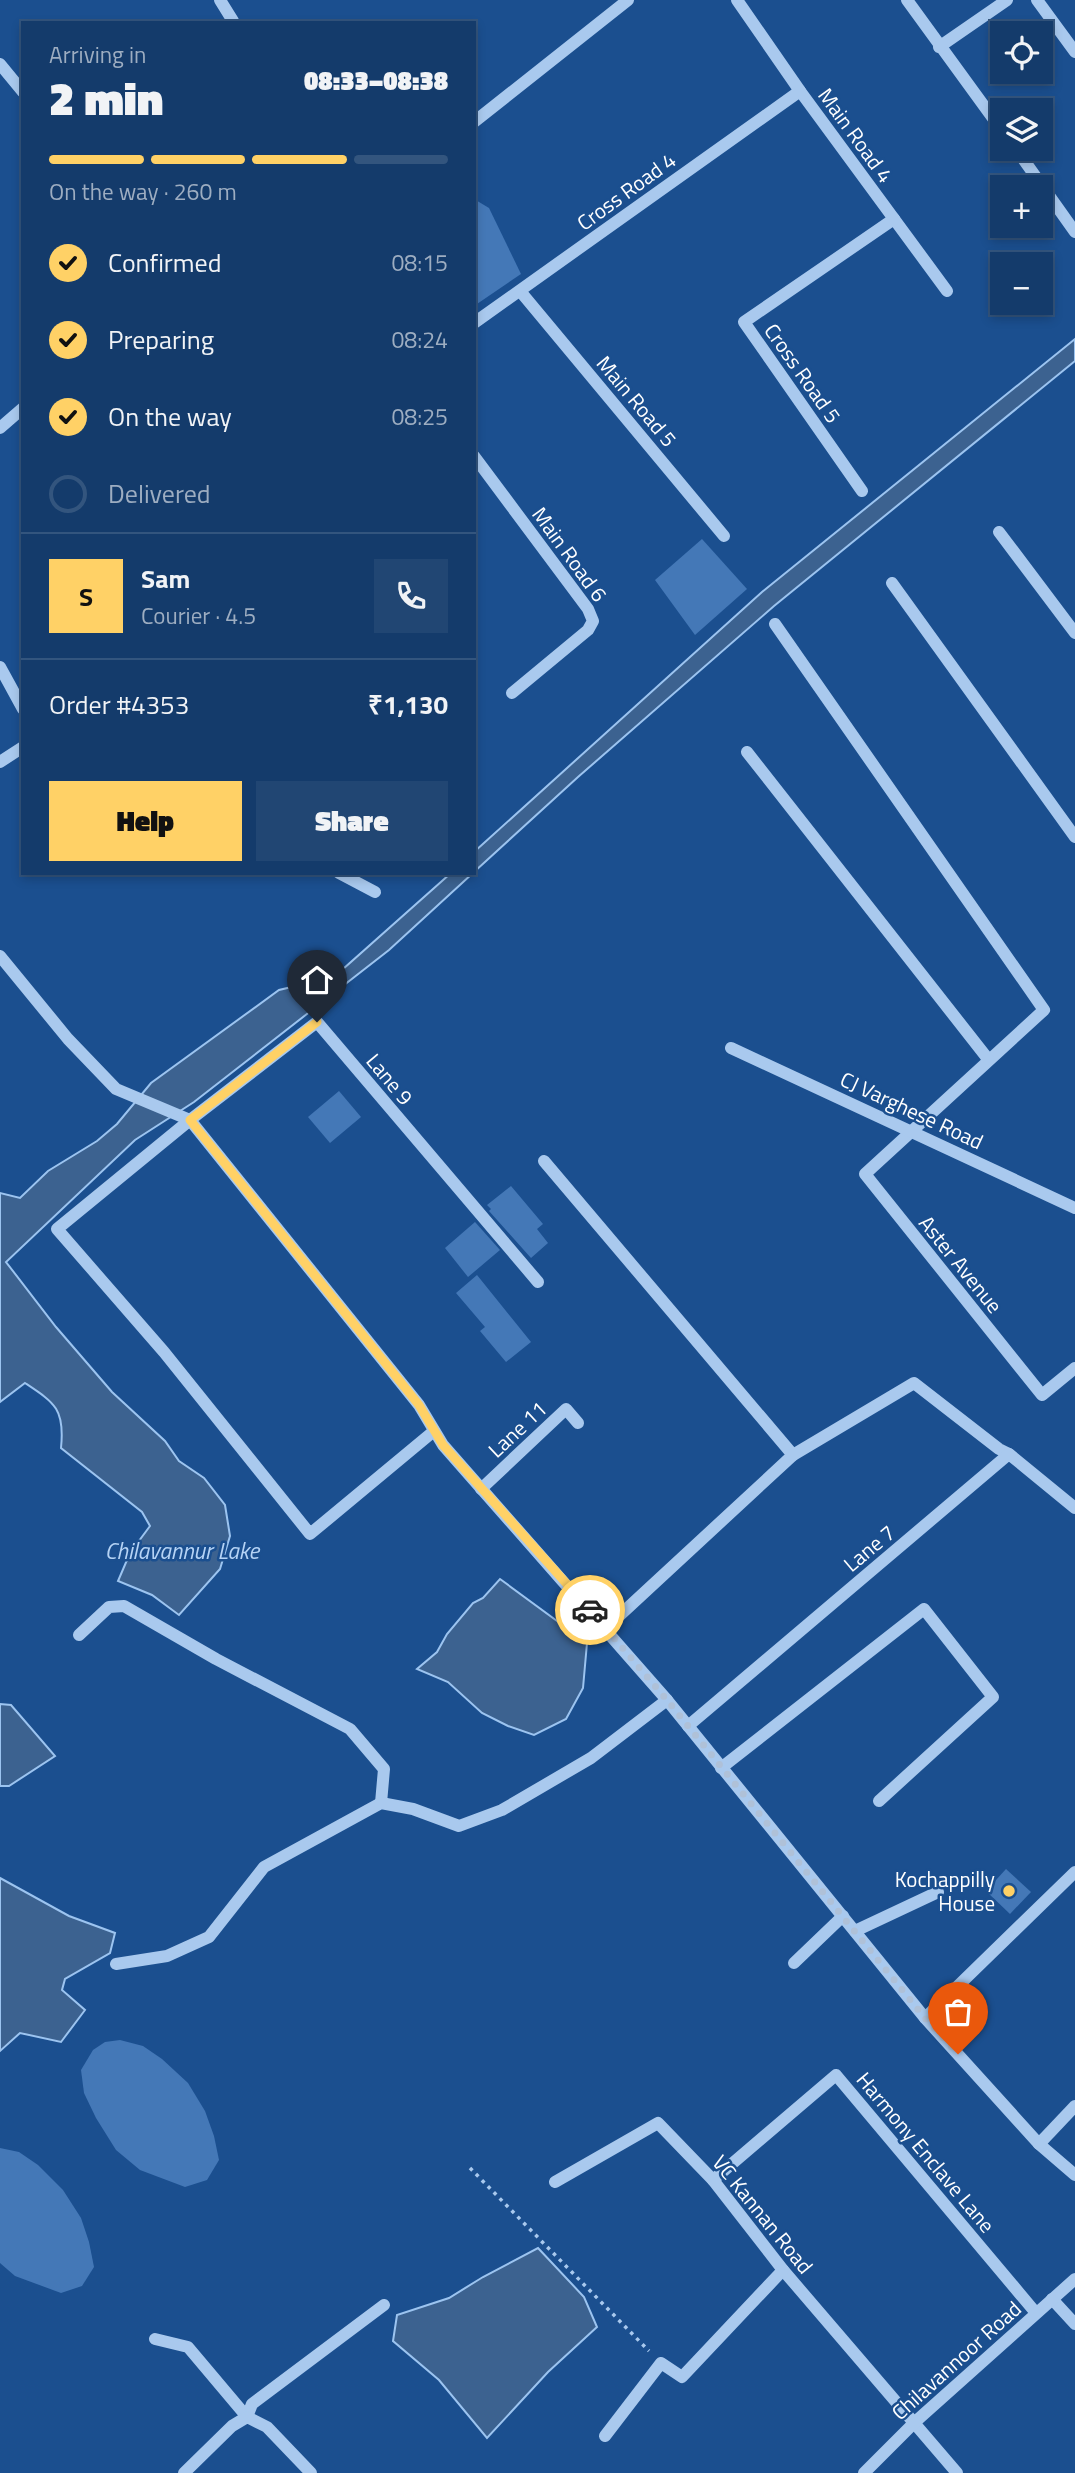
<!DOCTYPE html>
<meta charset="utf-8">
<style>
body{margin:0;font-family:"Titillium Web",sans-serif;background:#214673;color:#f1f3f6;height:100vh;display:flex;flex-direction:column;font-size:26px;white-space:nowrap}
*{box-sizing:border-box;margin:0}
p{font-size:23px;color:#9dadc1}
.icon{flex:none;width:38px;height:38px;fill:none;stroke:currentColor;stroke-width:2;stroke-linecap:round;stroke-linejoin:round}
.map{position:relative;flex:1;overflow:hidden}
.panel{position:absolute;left:21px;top:21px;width:455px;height:854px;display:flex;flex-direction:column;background:#143b6b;border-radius:0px;box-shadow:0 4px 10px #0003,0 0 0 2px #33557e}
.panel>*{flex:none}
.fabs{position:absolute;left:990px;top:21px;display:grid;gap:14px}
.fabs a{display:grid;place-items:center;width:63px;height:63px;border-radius:0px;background:#143b6b;box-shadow:0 4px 10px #0003,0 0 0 2px #33557e;font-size:35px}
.pin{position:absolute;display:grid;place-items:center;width:60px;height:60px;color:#fff;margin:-72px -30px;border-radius:50% 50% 50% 0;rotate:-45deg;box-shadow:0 0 7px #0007}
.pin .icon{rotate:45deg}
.courier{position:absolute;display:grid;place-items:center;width:70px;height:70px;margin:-35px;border:5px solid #ffd166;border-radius:50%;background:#fff;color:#222;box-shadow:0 2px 9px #0007}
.overview em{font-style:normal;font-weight:800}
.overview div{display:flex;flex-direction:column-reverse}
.overview{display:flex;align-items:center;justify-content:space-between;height:119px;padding:0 28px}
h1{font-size:46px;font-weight:800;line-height:52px}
.bar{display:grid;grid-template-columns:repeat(4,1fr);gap:10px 7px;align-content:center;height:84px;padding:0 28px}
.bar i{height:9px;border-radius:5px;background:#33557e}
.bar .on{background:#ffd166}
.bar p{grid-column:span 4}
.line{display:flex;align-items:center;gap:18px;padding:0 28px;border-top:2px solid #33557e}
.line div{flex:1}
.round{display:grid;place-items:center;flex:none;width:74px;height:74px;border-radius:0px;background:#214673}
ol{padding:0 28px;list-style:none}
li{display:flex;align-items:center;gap:21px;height:77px}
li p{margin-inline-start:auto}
li .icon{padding:7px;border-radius:50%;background:#ffd166;color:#111;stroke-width:4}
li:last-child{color:#9dadc1}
li i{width:38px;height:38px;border:4px solid #33557e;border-radius:50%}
.primary-button{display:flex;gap:14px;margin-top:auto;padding:14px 28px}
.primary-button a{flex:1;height:80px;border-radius:0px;background:#ffd166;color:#111;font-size:28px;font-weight:800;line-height:80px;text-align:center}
.primary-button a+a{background:#214673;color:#f1f3f6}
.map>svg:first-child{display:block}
.water{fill:#3c6290;stroke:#9cc4f0;stroke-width:2}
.building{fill:#4478b7}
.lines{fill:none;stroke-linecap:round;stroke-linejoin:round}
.path{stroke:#a9c9ee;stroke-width:3.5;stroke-dasharray:3.5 5;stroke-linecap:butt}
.minor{stroke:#a9c9ee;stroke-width:12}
.done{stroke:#afc1d8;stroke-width:7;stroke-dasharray:0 12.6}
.route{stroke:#ffd166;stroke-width:9}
.poi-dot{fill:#ffd166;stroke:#1b4f8f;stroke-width:2.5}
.labels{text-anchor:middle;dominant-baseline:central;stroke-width:5;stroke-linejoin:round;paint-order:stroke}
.street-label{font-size:21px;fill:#fff;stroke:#1b4f8f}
.poi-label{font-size:21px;fill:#fff;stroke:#1b4f8f;text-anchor:end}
.water-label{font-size:23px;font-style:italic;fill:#b5d3f5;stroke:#1b4f8f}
</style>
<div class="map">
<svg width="1075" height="2473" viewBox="0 0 1075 2473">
<rect width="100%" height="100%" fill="#1b4f8f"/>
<g class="water">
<polygon points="1075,339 1075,361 774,606 578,777 474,872 474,852 762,592"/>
<path d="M451 873H473L389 950 194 1102 135 1140 6 1262 56 1327 112 1392 165 1441 179 1461 204 1478 225 1505 230 1536 220 1569 179 1615 152 1595 118 1581 130 1553 150 1526 142 1512 61 1448C65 1409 55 1403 25 1383L0 1402V1193L20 1198 48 1171 97 1141 117 1124 151 1083 279 990 334 977Z"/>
<polygon points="500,1579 587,1643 583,1688 566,1719 534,1735 508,1726 482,1713 448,1682 417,1669 437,1652 447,1634 473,1603 483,1598"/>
<polygon points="0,1704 11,1705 55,1756 9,1786 0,1786"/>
<polygon points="0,1878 69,1916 115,1933 110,1953 65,1979 62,1990 85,2010 61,2042 20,2033 0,2051"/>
<polygon points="538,2248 584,2297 597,2327 548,2372 487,2438 439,2380 393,2341 397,2315 449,2298 483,2277"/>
</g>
<g class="building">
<polygon points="474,199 489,208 521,274 474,306"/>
<polygon points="702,539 747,589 695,635 655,580"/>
<polygon points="339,1091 361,1117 330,1143 308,1117"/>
<polygon points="511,1186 543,1224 537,1229 548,1243 531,1258 489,1211 491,1209 487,1205"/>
<polygon points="475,1222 500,1250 468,1277 445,1248"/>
<polygon points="477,1275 531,1342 506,1362 480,1331 485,1327 456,1293"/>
<polygon points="1006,1869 1031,1892 1010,1914 986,1891"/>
<polygon points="120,2040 143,2046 162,2059 188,2083 205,2111 214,2136 219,2160 207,2180 185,2187 140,2170 116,2150 96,2118 84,2093 81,2070 93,2050 105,2042"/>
<polygon points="0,2148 19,2152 38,2165 63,2190 81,2218 89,2242 94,2267 82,2286 61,2293 15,2276 0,2263"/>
</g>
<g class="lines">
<polyline class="path" points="470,2168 649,2351"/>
<g class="minor">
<polyline points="220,0 233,21"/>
<polyline points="737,0 800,91 947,291"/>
<polyline points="907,0 1003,132"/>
<polyline points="1037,0 1075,52"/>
<polyline points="939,47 1007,0"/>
<polyline points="0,64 23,92"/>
<polyline points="474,122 628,0"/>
<polyline points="1016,149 1075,232"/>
<polyline points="520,291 724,536"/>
<polyline points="474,323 800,91"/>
<polyline points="0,428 23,408"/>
<polyline points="474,456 588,609 593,621 588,630 512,693"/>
<polyline points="862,491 744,322 894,219"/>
<polyline points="999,532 1075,633"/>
<polyline points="892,583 1075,837"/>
<polyline points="775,624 1044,1010 865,1174 1042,1395 1075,1368"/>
<polyline points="0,667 23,709"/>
<polyline points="747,752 988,1059"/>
<polyline points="0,762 23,747"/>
<polyline points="339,873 375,892"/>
<polyline points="0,956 68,1039 116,1089 190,1120 419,1405 443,1445 667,1700 925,2018 1039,2144 1075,2175"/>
<polyline points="731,1048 1075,1208"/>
<polyline points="544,1161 793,1455 606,1628"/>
<polyline points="434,1431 310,1534 164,1352 57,1229 190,1120 317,1022 538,1282"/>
<polyline points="793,1455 914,1383 999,1449 1009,1454"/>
<polyline points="481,1489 566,1409 578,1423"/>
<polyline points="79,1635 109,1607 124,1606 216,1659 350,1729 384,1769 381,1803"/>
<polyline points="688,1726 1009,1454 1075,1508"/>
<polyline points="721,1768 924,1609 993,1697 879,1801"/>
<polyline points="855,1931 938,1892"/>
<polyline points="794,1963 843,1916"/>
<polyline points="116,1964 167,1956 209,1937 264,1867 381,1803 413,1809 459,1826 502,1810 591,1758 667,1700"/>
<polyline points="925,2018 1075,1872"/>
<polyline points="1039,2144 1075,2106"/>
<polyline points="713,2180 836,2075 1036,2313"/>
<polyline points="555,2182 658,2123 713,2180 783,2270 957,2473"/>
<polyline points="1052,2299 1075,2324"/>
<polyline points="155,2339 188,2347 247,2417 252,2404 384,2305"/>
<polyline points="605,2436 661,2363 682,2377 783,2270"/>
<polyline points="184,2473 232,2426 247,2417 267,2427 311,2473"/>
<polyline points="864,2473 915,2422 1075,2279"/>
</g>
</g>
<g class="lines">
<polyline class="done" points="590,1610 667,1700 925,2018 958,2054"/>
<polyline class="route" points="317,1022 190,1120 419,1405 443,1445 590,1610"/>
</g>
<circle class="poi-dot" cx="1009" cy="1891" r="7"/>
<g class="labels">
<g class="street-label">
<text transform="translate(856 135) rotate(54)">Main Road 4</text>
<text transform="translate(626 191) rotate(-36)">Cross Road 4</text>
<text transform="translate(803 373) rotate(55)">Cross Road 5</text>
<text transform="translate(637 401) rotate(50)">Main Road 5</text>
<text transform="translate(570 554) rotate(54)">Main Road 6</text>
<text transform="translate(390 1079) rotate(50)">Lane 9</text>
<text transform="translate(912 1110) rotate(25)">CJ Varghese Road</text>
<text transform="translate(961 1264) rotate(51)">Aster Avenue</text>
<text transform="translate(517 1429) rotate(-43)">Lane 11</text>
<text transform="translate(869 1548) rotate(-40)">Lane 7</text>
<text transform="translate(926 2152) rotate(50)">Harmony Enclave Lane</text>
<text transform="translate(763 2214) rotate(51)">VC Kannan Road</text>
<text transform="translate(956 2360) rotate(-42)">Chilavannoor Road</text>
</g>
<g class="poi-label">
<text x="995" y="1879">Kochappilly<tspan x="995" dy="24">House</tspan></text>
</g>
<g class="water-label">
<text x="182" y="1550">Chilavannur Lake</text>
</g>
</g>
</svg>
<div class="fabs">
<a><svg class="icon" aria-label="locate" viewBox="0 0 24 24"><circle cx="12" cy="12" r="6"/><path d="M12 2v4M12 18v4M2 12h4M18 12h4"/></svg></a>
<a><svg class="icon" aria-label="layers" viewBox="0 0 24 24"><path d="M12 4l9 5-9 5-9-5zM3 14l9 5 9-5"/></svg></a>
<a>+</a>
<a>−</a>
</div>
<div class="pin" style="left:958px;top:2054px;background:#ea580c"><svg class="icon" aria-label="bag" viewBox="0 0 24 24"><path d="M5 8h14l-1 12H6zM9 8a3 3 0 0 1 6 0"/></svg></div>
<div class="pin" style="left:317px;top:1022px;background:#1f2937"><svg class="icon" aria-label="home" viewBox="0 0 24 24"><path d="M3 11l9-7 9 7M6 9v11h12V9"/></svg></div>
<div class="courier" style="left:590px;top:1610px"><svg class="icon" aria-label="car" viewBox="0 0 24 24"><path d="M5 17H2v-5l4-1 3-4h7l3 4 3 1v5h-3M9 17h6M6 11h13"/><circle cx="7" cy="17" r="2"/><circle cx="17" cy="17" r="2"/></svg></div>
<section class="panel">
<div class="overview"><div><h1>2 min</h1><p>Arriving in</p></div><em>08:33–08:38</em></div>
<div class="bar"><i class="on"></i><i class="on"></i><i class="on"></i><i></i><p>On the way · 260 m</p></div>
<ol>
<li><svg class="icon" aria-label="check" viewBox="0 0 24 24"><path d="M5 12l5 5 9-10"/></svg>Confirmed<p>08:15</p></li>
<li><svg class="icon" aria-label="check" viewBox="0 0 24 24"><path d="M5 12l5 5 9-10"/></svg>Preparing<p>08:24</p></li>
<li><svg class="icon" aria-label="check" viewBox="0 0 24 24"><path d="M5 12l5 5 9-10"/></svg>On the way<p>08:25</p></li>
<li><i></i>Delivered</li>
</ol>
<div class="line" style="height:126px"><b class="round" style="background:#ffd166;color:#111">S</b><div><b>Sam</b><p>Courier · 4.5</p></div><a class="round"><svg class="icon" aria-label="phone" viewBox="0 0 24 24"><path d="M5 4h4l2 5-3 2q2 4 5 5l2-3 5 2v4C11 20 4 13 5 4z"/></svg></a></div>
<div class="line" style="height:91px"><div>Order #4353</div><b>₹1,130</b></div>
<div class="primary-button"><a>Help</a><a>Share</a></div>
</section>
</div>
